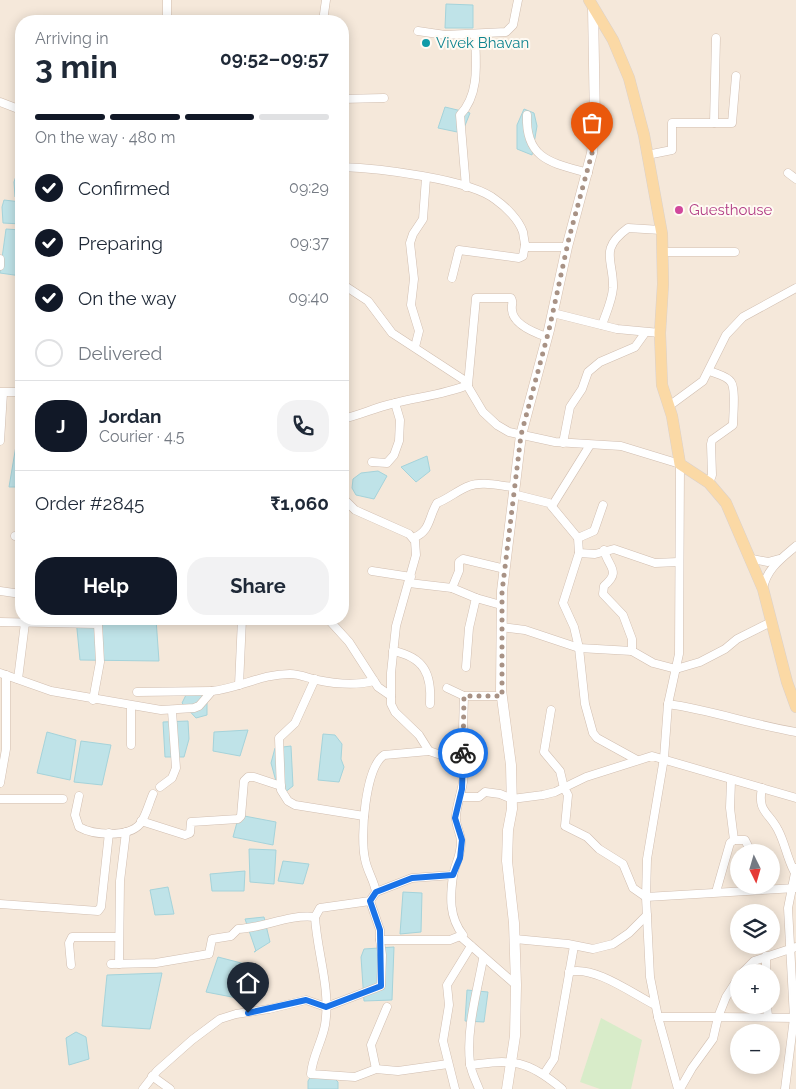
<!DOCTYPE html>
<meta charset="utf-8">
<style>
body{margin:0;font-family:Raleway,sans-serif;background:#f2f2f3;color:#1f2937;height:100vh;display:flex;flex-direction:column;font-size:19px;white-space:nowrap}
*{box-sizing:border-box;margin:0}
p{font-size:16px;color:#747a83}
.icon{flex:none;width:28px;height:28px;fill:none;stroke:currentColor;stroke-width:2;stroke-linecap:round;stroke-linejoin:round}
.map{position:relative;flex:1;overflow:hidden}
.side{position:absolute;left:15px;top:15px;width:334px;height:610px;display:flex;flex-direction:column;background:#fff;border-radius:20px;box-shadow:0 2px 12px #0003}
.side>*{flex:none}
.needle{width:32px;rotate:175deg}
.tools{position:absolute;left:730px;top:844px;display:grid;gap:10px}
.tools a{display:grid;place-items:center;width:50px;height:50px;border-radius:50%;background:#fff;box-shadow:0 2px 12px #0003;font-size:25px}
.pin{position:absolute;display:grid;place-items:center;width:42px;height:42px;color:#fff;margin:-51px -21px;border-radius:50% 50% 50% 0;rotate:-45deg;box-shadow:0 0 5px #0007}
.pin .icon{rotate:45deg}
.courier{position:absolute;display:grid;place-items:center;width:50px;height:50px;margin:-25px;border:4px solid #1a73e8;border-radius:50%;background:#fff;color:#222;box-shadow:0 1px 6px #0007}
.head em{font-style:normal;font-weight:700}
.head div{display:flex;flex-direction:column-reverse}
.head{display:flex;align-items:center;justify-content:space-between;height:85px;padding:0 20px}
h1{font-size:32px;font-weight:700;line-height:38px}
.bar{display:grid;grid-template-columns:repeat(4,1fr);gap:8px 5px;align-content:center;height:60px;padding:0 20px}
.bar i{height:6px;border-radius:4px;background:#e0e1e3}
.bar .active{background:#111827}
.bar p{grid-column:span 4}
.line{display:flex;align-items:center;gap:12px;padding:0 20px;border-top:1px solid #e0e1e3}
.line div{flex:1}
.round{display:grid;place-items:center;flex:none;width:52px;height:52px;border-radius:20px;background:#f2f2f3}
ol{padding:0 20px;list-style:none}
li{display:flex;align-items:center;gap:15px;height:55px}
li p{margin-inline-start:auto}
li .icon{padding:5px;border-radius:50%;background:#111827;color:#fff;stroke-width:4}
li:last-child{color:#747a83}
li i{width:28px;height:28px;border:2px solid #e0e1e3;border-radius:50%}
.cta{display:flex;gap:10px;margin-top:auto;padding:10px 20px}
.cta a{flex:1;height:58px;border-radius:20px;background:#111827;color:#fff;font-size:20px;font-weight:700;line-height:58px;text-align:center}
.cta a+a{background:#f2f2f3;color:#1f2937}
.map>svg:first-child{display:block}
.residential{fill:#f5e8da;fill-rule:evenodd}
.green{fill:#d8ecc9}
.water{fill:#bfe3e8;stroke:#a5d3da}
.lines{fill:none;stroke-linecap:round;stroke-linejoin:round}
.street-casing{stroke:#d1beb0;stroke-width:9}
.secondary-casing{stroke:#d6c0b0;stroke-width:11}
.primary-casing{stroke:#dad1cd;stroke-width:12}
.street{stroke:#fff;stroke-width:8}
.secondary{stroke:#fff;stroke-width:10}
.primary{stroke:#fbd9a5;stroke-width:11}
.done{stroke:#a89285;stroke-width:5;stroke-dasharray:0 9}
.route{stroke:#1a73e8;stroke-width:6}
.culture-dot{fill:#0f9aa8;stroke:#fffaf3;stroke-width:2}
.hotel-dot{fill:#d1479c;stroke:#fffaf3;stroke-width:2}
.labels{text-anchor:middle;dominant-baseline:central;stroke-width:4;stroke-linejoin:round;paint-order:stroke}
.culture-label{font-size:15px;fill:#0d838f;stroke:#fffaf3;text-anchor:start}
.hotel-label{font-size:15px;fill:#b23c85;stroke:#fffaf3;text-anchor:start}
</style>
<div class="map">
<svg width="796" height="1089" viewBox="0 0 796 1089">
<rect width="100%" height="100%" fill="#fdf6ec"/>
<path class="residential" d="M0 0H796V1089H0ZM21 21H342V619H21ZM739 852H771V885H739ZM739 912H771V945H739ZM739 972H771V1005H739ZM739 1032H771V1065H739Z"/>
<polygon class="green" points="601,1018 642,1040 631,1089 600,1089 580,1082"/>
<g class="water">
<polygon points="446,4 473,5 473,28 445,28"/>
<polygon points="445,107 470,113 462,133 438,128"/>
<polygon points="524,109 534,113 537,126 532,155 517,149 517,125"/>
<polygon points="20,164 21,165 21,198 15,197 14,182"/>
<polygon points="4,200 21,202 21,224 3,223 2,207"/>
<polygon points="6,229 21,230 21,276 0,273"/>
<polygon points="21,416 21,487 9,487"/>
<polygon points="427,456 430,471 416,482 401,467"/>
<polygon points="378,471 387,476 374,499 356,495 352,488 353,479 361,473"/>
<polygon points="76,619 156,619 159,661 80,660"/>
<polygon points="188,691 207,691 207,715 196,718 182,703"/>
<polygon points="188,721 189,739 184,757 165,757 163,722"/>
<polygon points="248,730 240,756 213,751 214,732"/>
<polygon points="47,732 76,740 70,780 37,773"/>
<polygon points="323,734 335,735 342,744 341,759 344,767 339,782 318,780"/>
<polygon points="81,741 111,745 102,785 74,782"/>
<polygon points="291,746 293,786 280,796 271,763 275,748"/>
<polygon points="239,815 276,822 273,845 233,837"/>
<polygon points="249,849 276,850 274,884 250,882"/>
<polygon points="283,861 309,864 303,884 278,881"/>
<polygon points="245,871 244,891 212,891 210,874"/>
<polygon points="168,887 174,914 155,915 150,890"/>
<polygon points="403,892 422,893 421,932 400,934"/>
<polygon points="264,917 270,942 254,952 256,951 245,919"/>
<polygon points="394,947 392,1000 364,1001 361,957 364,949"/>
<polygon points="218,957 249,965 237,998 206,992"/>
<polygon points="162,973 150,1029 102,1026 107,975"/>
<polygon points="467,990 488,992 484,1022 465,1021"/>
<polygon points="76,1032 86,1037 89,1059 69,1065 66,1038"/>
<polygon points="313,1073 332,1076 338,1082 338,1089 308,1089 308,1081"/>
</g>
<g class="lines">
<g class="street-casing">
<g id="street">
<polyline points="167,0 167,21"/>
<polyline points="323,21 326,0"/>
<polyline points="418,31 445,35 506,32 513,25 518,0"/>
<polyline points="342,99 384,98"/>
<polyline points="0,102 21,110"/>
<path d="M527 115C525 160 553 163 588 173"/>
<polyline points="714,123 716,38"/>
<polyline points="647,155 672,150 672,123 732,123 736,76"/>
<path d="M342 167C376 168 471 179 496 200 506 207 519 220 523 232 524 237 524 242 526 247H567"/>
<polyline points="788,173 796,179"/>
<path d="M466 187 460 115C480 94 476 63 475 35"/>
<polyline points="662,252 735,252"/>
<polyline points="0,259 0,266"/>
<polyline points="342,275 342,290"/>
<polyline points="452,278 459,250 519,258 523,256 525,245"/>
<polyline points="342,284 368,301 392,333 464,380 483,412 497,425 509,432 555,442 621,446 680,464 679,654 668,704 664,758 647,859 646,897 650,977 658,1017 678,1089"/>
<polyline points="553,313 617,329 660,333"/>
<path d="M602 325C606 313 612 301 613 288 614 260 598 250 628 228L661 230"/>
<polyline points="415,347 419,331 411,305 414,279 410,243 413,234 423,219 426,178"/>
<polyline points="0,392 21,392"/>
<polyline points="669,406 703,381 726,335 743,317 796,288"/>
<path d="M342 419C360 415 374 408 391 404 417 397 443 395 468 385L476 298H511C514 303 511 304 512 310 513 324 535 333 547 337"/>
<polyline points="0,441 3,393"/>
<polyline points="563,443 570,407 582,389 588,372 600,362 635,347 645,333"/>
<polyline points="372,462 387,463 394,455 399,441 400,420 395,403"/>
<path d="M709 483 712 475 711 444 712 440 733 425C733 416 736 389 731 382 727 376 716 374 710 371"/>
<polyline points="513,494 549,503 578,538 579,553 595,554 614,549 655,563 678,562"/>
<path d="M342 497 355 510 409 534 415 541 416 555 396 626 391 673V704L395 712 419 735 429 751 462 762C468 779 457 799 456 816 455 825 461 833 461 842 461 856 455 864 453 876 450 897 449 917 463 935L460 936 516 985"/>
<polyline points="552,506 590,445"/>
<polyline points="15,536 21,536"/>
<path d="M413 538C431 531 428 518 437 503 448 499 458 490 469 486 482 481 500 486 514 487"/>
<polyline points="578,538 594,531 603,505"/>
<path d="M604 550C608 567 622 571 604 586L603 594 623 615 632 639V651"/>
<polyline points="579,553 563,603 574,627 579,648 585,704 593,733 597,738 637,760"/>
<polyline points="752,559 768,562 779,559"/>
<polyline points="372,571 411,577"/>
<polyline points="409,583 452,588 476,598 469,628 466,667"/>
<polyline points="452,588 459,571 459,562 463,559 505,569"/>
<path d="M763 589C766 569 782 558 796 546"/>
<polyline points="0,591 21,594"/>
<polyline points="476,598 501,605"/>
<polyline points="328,619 349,642 378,687 391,696"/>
<polyline points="0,622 98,624 100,662 93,700"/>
<polyline points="501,627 525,630 579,648 632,651 653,663 676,669 700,662 725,649 737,639 771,622"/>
<path d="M393 651C424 657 432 674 430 704"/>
<path d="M0 673 51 691 161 710 194 708 199 706 212 691C240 688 261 674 290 674 299 674 308 678 317 680 336 684 354 686 374 681"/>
<polyline points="18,679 25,623"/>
<polyline points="315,679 295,723 279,738 281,790 288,801 295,805 364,816"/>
<polyline points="239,685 242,619"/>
<polyline points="447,688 464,696 502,696"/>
<polyline points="137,692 212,691"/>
<path d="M668 704C711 710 753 725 796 732"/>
<polyline points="551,710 544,752 560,771 564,788 568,795 565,826 587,837 599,849 623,864 633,888 646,897 796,888"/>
<polyline points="131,745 131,706"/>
<polyline points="462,762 464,696"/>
<polyline points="0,783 6,749 6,675"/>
<polyline points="160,787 172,778 176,768 172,711"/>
<path d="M762 788C757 812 769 812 778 830 785 843 787 858 794 871"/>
<path d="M79 796 75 815 79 827C93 835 128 838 140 824 146 816 149 803 153 794"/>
<polyline points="460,797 479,797 485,792 500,794 512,799 543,795 555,792 586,777 652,756 796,798"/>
<polyline points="0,799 63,799"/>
<polyline points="141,821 185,835 190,833 191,822 238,819 241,816 244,781 248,777 254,777 281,786"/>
<polyline points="734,840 745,840 751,852"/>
<polyline points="376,892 412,878 453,875"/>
<polyline points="716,892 730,843 734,840 730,808 731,781"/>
<polyline points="370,901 380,930 380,940"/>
<polyline points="0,904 98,911 101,907 109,833"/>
<path d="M315 917C317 953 331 988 325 1025 322 1042 312 1057 311 1074L355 1077 376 1069 398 1071 448 1064"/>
<polyline points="515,939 568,944 593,949 613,944 629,933 647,915"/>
<polyline points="766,956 766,972"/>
<path d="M111 964 156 963 209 954 212 939 231 936 238 929C264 928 288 914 315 917L320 908 370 901 376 892C374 880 367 871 365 859 360 837 365 768 384 755L429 751"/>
<polyline points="119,964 120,881 126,832"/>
<polyline points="71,965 69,943 72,937 118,937"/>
<path d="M569 972C594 965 633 994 655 1005"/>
<polyline points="743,972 754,961 796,947"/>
<polyline points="767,1005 768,1017"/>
<polyline points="658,1017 718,1017 726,997 739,977"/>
<path d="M470 1065C513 1059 528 1060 562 1089"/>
<polyline points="376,1069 371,1045 387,1007"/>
<polyline points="544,1074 554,1059 574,946"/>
<polyline points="152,1076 170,1089"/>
<polyline points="143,1089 157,1071 192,1040 220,1019 236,1014 269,1009 306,1000 326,1007 381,986 382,955 380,940 450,940 460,936"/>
<polyline points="455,1089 443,1041 449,1005 447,985 471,946"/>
<path d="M479 1089C476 1081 471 1072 470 1063 466 1029 477 992 483 959"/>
<polyline points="680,1089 692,1068 713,1039 718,1017 796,1018"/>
<polyline points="785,1089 794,1018 788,908 796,868"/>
</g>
</g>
<g class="secondary-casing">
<polyline id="secondary" points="507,1089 515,1036 516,985 514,923 507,861 508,830 512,809 511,765 501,690 502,591 521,435 549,330 567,247 592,153 595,123 593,7"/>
</g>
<g class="primary-casing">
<polyline id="primary" points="589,0 613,40 629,78 644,135 662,234 663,284 660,333 662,385 672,416 680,464 709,483 726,503 763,589 787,682 796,707"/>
</g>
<use href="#street" class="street"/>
<use href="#secondary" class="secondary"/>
<use href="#primary" class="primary"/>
</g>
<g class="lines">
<polyline class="done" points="463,753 464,696 502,696 502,592 521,435 549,330 569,238 592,153"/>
<polyline class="route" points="248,1013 306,1000 326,1007 381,986 380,930 370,901 376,892 412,878 453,875 460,858 462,840 455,818 462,789 463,753"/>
</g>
<circle class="culture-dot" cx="426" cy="43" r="5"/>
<circle class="hotel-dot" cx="679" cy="210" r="5"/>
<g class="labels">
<g class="culture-label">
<text x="436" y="43">Vivek Bhavan</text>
</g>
<g class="hotel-label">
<text x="689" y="210">Guesthouse</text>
</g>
</g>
</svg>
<div class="tools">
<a><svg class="needle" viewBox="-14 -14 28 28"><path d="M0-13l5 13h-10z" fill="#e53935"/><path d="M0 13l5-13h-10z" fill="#747a83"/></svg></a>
<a><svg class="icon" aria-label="layers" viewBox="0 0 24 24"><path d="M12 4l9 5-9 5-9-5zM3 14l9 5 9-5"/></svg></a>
<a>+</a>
<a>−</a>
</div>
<div class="pin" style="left:592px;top:153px;background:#ea580c"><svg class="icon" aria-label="bag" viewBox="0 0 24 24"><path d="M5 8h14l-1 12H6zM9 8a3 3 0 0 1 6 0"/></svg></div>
<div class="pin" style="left:248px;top:1013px;background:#1f2937"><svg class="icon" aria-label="home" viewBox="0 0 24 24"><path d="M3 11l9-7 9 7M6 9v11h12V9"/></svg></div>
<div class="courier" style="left:463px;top:753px"><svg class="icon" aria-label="bike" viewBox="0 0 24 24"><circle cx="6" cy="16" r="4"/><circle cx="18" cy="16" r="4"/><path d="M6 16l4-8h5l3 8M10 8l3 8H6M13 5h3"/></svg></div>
<section class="side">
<div class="head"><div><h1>3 min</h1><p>Arriving in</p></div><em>09:52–09:57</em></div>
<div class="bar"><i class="active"></i><i class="active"></i><i class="active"></i><i></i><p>On the way · 480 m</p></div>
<ol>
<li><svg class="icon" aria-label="check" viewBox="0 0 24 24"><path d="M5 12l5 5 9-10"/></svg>Confirmed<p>09:29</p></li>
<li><svg class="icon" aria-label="check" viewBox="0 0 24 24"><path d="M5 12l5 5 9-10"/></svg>Preparing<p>09:37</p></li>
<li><svg class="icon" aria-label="check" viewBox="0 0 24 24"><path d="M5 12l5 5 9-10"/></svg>On the way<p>09:40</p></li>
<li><i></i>Delivered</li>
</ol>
<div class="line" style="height:90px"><b class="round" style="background:#111827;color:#fff">J</b><div><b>Jordan</b><p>Courier · 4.5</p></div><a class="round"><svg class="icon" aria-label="phone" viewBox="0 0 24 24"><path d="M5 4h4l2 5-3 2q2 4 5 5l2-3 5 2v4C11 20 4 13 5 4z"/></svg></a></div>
<div class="line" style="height:65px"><div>Order #2845</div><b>₹1,060</b></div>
<div class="cta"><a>Help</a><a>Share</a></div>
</section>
</div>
